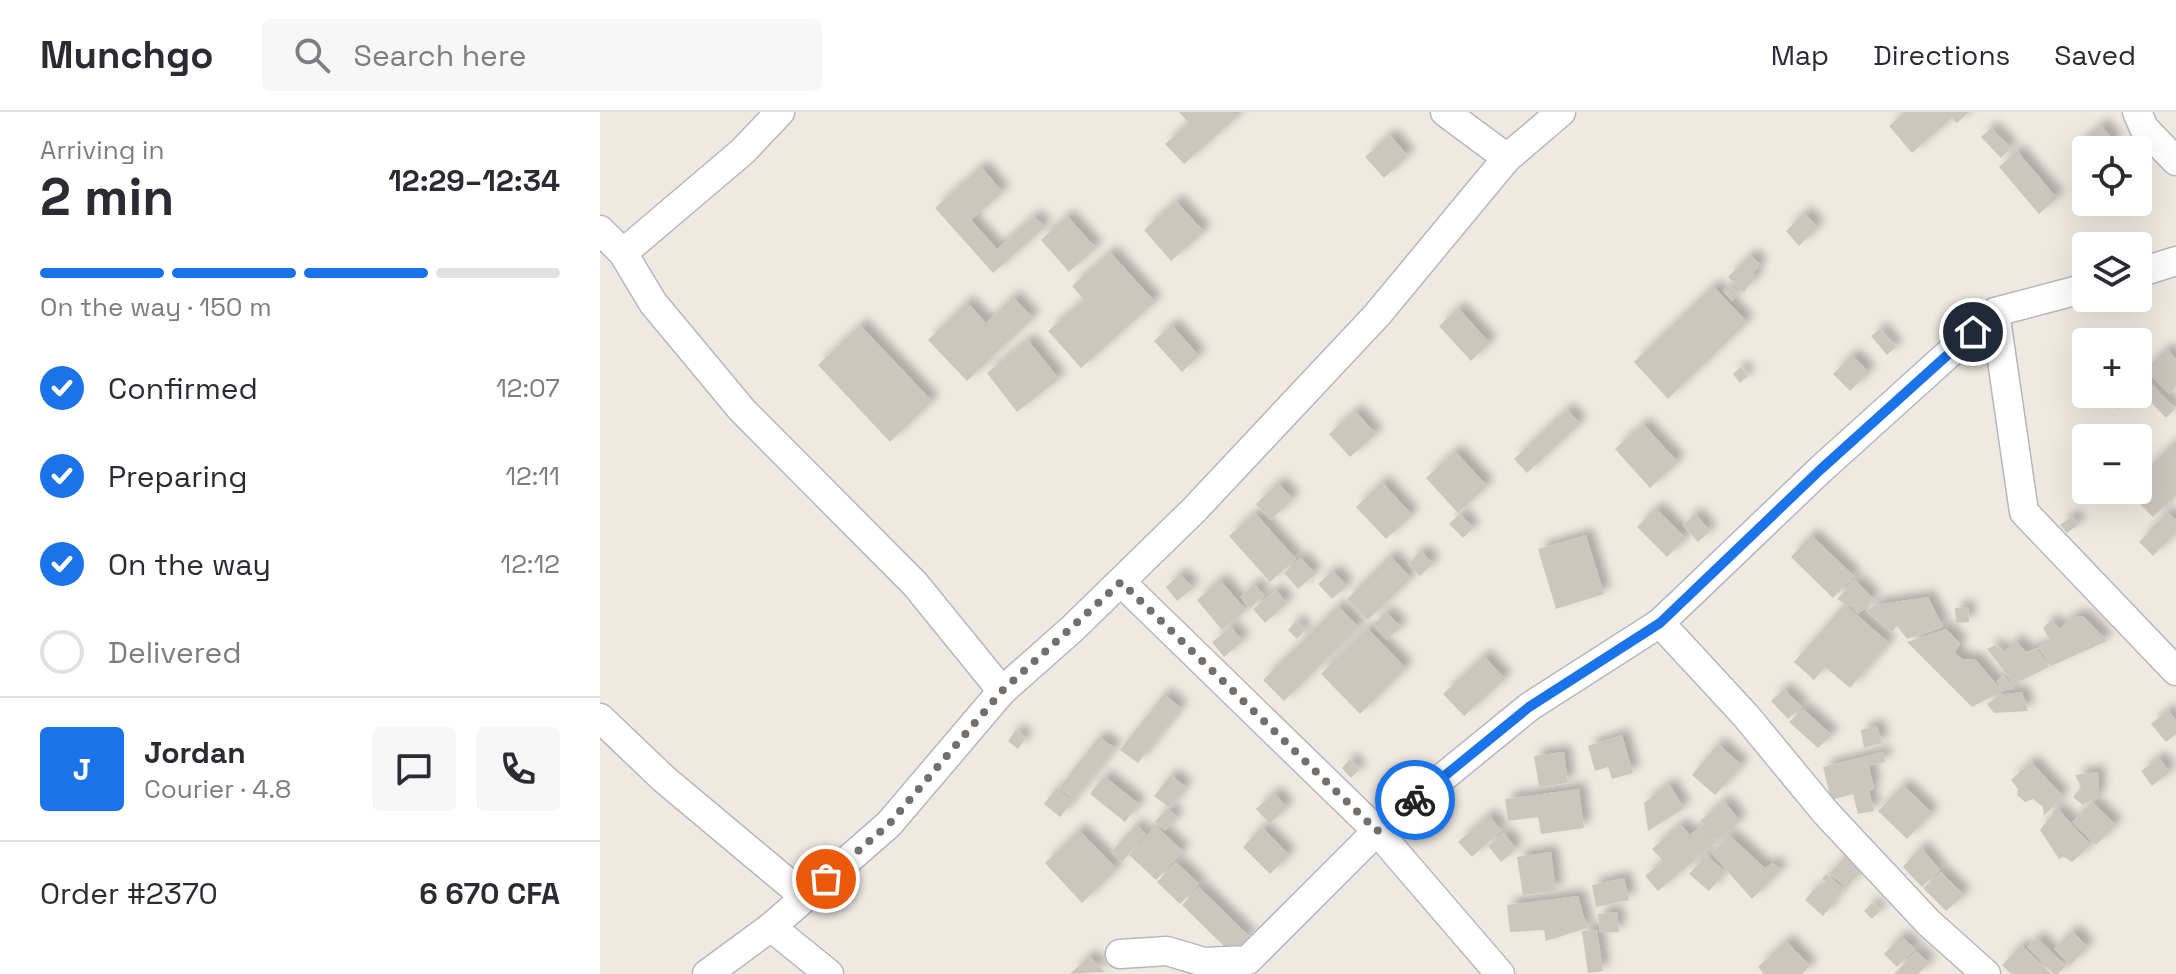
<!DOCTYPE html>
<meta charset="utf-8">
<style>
body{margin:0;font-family:"Space Grotesk",sans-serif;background:#f7f7f7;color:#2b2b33;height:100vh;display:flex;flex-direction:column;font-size:30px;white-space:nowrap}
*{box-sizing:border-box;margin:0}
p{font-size:26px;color:#7c7c81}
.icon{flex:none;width:44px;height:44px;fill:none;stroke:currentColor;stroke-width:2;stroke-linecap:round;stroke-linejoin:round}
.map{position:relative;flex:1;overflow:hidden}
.details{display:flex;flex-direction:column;background:#fff;width:600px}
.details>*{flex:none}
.tools{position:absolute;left:1472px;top:24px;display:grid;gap:16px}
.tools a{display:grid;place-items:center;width:80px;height:80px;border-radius:8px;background:#fff;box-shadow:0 8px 32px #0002;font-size:40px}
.pin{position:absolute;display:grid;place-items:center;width:68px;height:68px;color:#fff;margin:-34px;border:4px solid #fff;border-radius:50%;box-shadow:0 2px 8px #0007}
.courier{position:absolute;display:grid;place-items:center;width:80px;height:80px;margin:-40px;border:6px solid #1a73e8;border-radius:50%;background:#fff;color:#222;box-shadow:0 2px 10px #0007}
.head em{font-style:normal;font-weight:700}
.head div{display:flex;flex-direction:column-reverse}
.head{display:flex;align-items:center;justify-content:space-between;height:136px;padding:0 40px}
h1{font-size:52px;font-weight:700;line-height:60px}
.bar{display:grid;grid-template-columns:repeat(4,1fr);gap:12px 8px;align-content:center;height:96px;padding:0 40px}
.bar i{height:10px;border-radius:6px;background:#e1e1e2}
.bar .current{background:#1a73e8}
.bar p{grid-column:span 4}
.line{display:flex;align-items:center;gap:20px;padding:0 40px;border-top:2px solid #e1e1e2}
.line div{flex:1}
.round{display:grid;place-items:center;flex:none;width:84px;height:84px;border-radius:8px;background:#f7f7f7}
ol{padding:0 40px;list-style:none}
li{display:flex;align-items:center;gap:24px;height:88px}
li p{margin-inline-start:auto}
li .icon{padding:8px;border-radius:50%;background:#1a73e8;color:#fff;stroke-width:4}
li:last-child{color:#7c7c81}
li i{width:44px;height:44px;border:4px solid #e1e1e2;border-radius:50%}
header{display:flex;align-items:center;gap:48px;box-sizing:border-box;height:112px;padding:0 40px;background:#fff;border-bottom:2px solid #e1e1e2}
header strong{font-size:38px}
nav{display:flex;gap:44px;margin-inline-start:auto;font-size:28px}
.search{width:560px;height:72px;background:#f7f7f7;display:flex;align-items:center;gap:20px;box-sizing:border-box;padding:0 28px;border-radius:8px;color:#7c7c81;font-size:30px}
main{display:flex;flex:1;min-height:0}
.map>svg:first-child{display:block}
.building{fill:#cbc7bf;filter:url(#shadow)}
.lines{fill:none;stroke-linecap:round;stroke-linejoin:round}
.minor-casing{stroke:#b4b7c1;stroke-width:31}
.minor{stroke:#fff;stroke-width:28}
.done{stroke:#726f6d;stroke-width:8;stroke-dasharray:0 14.4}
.route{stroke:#1a73e8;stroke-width:10}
</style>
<header>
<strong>Munchgo</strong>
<div class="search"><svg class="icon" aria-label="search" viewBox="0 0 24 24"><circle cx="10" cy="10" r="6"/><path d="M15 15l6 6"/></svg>Search here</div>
<nav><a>Map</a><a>Directions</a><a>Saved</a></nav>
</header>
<main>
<section class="details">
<div class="head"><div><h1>2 min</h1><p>Arriving in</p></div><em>12:29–12:34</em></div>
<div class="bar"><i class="current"></i><i class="current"></i><i class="current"></i><i></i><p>On the way · 150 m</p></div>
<ol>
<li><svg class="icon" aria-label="check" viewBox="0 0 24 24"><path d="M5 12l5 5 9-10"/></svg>Confirmed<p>12:07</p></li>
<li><svg class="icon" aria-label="check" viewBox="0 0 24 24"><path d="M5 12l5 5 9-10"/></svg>Preparing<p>12:11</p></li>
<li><svg class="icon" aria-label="check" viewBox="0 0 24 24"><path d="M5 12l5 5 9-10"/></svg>On the way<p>12:12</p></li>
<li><i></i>Delivered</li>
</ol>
<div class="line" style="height:144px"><b class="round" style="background:#1a73e8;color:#fff">J</b><div><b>Jordan</b><p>Courier · 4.8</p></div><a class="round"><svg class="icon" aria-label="chat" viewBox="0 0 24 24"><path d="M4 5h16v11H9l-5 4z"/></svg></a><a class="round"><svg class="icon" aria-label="phone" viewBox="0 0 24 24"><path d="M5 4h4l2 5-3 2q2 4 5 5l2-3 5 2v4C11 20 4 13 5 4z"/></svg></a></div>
<div class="line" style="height:104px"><div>Order #2370</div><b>6 670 CFA</b></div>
</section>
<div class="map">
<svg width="1576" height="862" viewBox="0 0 1576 862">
<defs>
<filter id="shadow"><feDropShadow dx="7" dy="-7" stdDeviation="4" flood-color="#0004"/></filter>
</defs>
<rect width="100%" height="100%" fill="#efe9e1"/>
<g class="building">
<polygon points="579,0 633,0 637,5 584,52 565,32 589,11"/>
<polygon points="1305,0 1369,0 1357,11 1352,6 1312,41 1289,14"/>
<polygon points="1501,13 1515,30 1506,38 1486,38 1486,50 1475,36"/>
<polygon points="1391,16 1411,36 1401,46 1381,25"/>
<polygon points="790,23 808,44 784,66 765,45"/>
<polygon points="1417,39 1457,86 1439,102 1399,55"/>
<polygon points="381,55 403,80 371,108 397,137 434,104 445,115 393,161 335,96"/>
<polygon points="576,89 604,120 571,149 544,118"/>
<polygon points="1204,101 1218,115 1199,134 1186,119"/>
<polygon points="467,104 496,136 469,160 441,128"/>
<polygon points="510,140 555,190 481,256 448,219 484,188 472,174"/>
<polygon points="1150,143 1161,153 1153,161 1157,165 1143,180 1128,165"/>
<polygon points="1129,173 1138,183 1132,189 1123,179"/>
<polygon points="1113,174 1147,210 1068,287 1034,250"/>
<polygon points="413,185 433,206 367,269 328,228 367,190 386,211"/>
<polygon points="858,196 890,231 871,249 839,214"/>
<polygon points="260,213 332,289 290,330 218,253"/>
<polygon points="572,213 599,244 582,260 554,229"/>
<polygon points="1280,217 1296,235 1287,243 1271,224"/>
<polygon points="428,228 459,267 417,300 387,261"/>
<polygon points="1567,237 1576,247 1576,275 1569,282 1545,257"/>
<polygon points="1252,243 1269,260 1250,279 1233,262"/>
<polygon points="1141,255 1148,264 1140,271 1133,262"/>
<polygon points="1543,263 1575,297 1566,306 1538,277 1538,267"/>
<polygon points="1486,272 1486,282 1534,282 1518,297 1503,282 1490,294 1477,281"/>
<polygon points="967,297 980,312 927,361 914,347"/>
<polygon points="755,299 776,322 750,345 729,322"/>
<polygon points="1043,312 1078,350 1050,376 1015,337"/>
<polygon points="1573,332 1576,335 1576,383 1553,405 1526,378 1538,378 1538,362 1540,365"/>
<polygon points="855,339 887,374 858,401 826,366"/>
<polygon points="782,370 812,403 786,427 756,395"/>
<polygon points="678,371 693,387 671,408 656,392"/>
<polygon points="1056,396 1086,426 1067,445 1037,415"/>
<polygon points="1567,400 1576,408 1576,420 1553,444 1539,430"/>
<polygon points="655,401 696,447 670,470 629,424"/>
<polygon points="860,402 873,416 863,426 849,412"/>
<polygon points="1095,402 1110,419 1098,430 1083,413"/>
<polygon points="1472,404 1479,412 1467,421 1460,413"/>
<polygon points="986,423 1004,482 956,497 938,437"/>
<polygon points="1211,423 1254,464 1233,486 1191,445"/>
<polygon points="821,439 833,451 820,464 808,452"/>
<polygon points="790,444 811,466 768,508 747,487"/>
<polygon points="701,446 715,462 698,477 684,461"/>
<polygon points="733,459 747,474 732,487 718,472"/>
<polygon points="580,462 593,476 577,489 566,475"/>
<polygon points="620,468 646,498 622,518 597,488"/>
<polygon points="1255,468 1274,487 1258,502 1252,495 1246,493 1289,531 1250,576 1225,555 1214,568 1194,550 1245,492 1237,487"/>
<polygon points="654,472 664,483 650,496 640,485"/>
<polygon points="676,478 687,491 665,511 653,497"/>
<polygon points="1328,485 1343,515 1307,527 1297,514 1292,520 1267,499 1275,493"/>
<polygon points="738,494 759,515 684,589 663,568"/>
<polygon points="1368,495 1369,510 1356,511 1355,496"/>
<polygon points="786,500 801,515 787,528 773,513"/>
<polygon points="1483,504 1507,529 1451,554 1438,535 1451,530 1443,516 1451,508 1460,517 1470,506"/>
<polygon points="696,509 705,518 697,527 688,518"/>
<polygon points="631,515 643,529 624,545 612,530"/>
<polygon points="767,516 806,556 760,602 721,562"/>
<polygon points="1346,517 1360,531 1355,541 1362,547 1376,548 1402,579 1372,595 1307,530"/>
<polygon points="1415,528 1426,540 1437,536 1449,555 1414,572 1387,537 1395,533 1404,541"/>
<polygon points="884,544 905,567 864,604 843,582"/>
<polygon points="1403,563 1414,576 1402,579 1397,569"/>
<polygon points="1184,577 1202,595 1188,607 1171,589"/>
<polygon points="1422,580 1428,599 1394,601 1387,592 1399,583"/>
<polygon points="564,582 581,596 538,651 520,638"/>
<polygon points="1203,597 1232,623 1218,636 1189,610"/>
<polygon points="1568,598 1576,608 1576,622 1566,630 1551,612"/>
<polygon points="1277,614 1282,631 1264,636 1261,618"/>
<polygon points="416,618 426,626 418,637 408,629"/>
<polygon points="1022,623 1033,661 1012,667 1008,655 995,659 988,634"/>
<polygon points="499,625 515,636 474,688 459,676"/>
<polygon points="1118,632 1142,653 1115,683 1092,663"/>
<polygon points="964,640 968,671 939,675 934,644"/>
<polygon points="1283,640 1285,650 1269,654 1274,677 1269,679 1274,699 1258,702 1253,682 1231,688 1223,655"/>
<polygon points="1559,646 1570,660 1552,674 1541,659"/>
<polygon points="750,647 760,657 751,666 742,656"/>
<polygon points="1431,650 1463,684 1444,704 1443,695 1433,687 1425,690 1417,683 1418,677 1411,668"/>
<polygon points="1498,660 1499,684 1483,693 1473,685 1481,675 1475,663"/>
<polygon points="571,663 586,675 570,696 554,684"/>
<polygon points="504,664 539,692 525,710 490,682"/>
<polygon points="1069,672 1084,696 1048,719 1044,691"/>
<polygon points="1303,673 1332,701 1307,727 1278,699"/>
<polygon points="456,676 473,689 460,705 444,692"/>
<polygon points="979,677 984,716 941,722 938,705 908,709 905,687"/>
<polygon points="674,681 687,695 670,712 656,697"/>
<polygon points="1124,689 1140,709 1117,729 1100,709"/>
<polygon points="1492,690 1516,713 1496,733 1472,710"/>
<polygon points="567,696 577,705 565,719 555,710"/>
<polygon points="1457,696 1491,733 1472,750 1464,745 1459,747 1440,718"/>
<polygon points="889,703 901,718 872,745 858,730"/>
<polygon points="1080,712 1090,723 1102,713 1116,730 1058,779 1045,764 1063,749 1052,737"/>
<polygon points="536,713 546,722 522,750 511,740"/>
<polygon points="556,714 583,739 556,768 529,743"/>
<polygon points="662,715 689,743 670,762 643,735"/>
<polygon points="479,718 517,757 482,791 445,751"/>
<polygon points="904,721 916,737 901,750 888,734"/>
<polygon points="1129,723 1165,756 1173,751 1181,758 1152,787 1112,742"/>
<polygon points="1321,735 1340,758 1322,775 1303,755"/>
<polygon points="951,740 956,779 923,783 917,745"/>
<polygon points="1106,743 1126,760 1109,779 1089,762"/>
<polygon points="1245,744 1261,760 1246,776 1230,761"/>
<polygon points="576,750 599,772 580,792 557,770"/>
<polygon points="1341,760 1364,783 1346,799 1323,776"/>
<polygon points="1226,762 1244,777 1232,791 1218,779 1226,770 1222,767"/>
<polygon points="1024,766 1029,788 996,795 992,773"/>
<polygon points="599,775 650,825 632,842 582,793"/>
<polygon points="1214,777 1232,793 1223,804 1205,788"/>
<polygon points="978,784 987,816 946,829 944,818 910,820 907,793"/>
<polygon points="1272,791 1280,799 1272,807 1264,799"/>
<polygon points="1017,800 1019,820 1000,821 998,802"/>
<polygon points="997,818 1003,859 988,861 982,819"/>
<polygon points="1472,819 1488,835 1470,853 1454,837"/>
<polygon points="1301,824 1315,837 1297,855 1284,842"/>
<polygon points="1437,826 1466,854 1458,862 1454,862 1427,835"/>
<polygon points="1186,829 1210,854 1202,862 1164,862 1158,855"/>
<polygon points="1421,833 1452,862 1411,862 1402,853"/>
<polygon points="1316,839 1329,851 1318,862 1294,862"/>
<polygon points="489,844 505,860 470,862"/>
</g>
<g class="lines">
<g class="minor-casing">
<g id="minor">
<polyline points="845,0 907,46"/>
<polyline points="1537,0 1544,16 1576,49"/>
<polyline points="0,118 23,141 53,191 142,298 315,472 402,579"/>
<polyline points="23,141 143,39 180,0"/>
<polyline points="1538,161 1576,149"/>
<polyline points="1395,200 1424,400 1576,559"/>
<polyline points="521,470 777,719 900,862"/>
<polyline points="1060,511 1146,604 1226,701 1329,811 1386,862"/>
<polyline points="0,606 64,667 205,785"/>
<polyline points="171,815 229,862"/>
<polyline points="520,842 567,839 604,850 648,848 777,719 929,595 1060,511 1220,358 1395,200 1486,176"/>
<polyline points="107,862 171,815 289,712 402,579 472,517 594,398 777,203 907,46 961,0"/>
</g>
</g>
<use href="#minor" class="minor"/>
</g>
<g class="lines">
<polyline class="done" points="226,767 289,712 402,579 521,470 777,719 815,688"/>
<polyline class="route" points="815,688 929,595 1060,511 1220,358 1373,220"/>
</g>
</svg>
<div class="tools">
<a><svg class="icon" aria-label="locate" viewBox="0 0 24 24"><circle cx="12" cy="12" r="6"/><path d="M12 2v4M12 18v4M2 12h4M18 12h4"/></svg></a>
<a><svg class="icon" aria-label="layers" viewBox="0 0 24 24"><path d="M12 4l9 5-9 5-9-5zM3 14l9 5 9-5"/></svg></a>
<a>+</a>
<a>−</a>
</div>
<div class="pin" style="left:226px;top:767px;background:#ea580c"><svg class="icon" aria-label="bag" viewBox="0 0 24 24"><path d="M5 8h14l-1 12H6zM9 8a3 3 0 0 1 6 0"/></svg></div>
<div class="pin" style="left:1373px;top:220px;background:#1f2937"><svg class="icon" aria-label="home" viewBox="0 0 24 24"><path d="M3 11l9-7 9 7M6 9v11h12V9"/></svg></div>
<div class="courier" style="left:815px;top:688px"><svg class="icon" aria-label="bike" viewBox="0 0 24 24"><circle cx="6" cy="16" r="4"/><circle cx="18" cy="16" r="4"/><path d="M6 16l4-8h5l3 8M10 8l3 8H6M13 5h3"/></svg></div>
</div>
</main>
